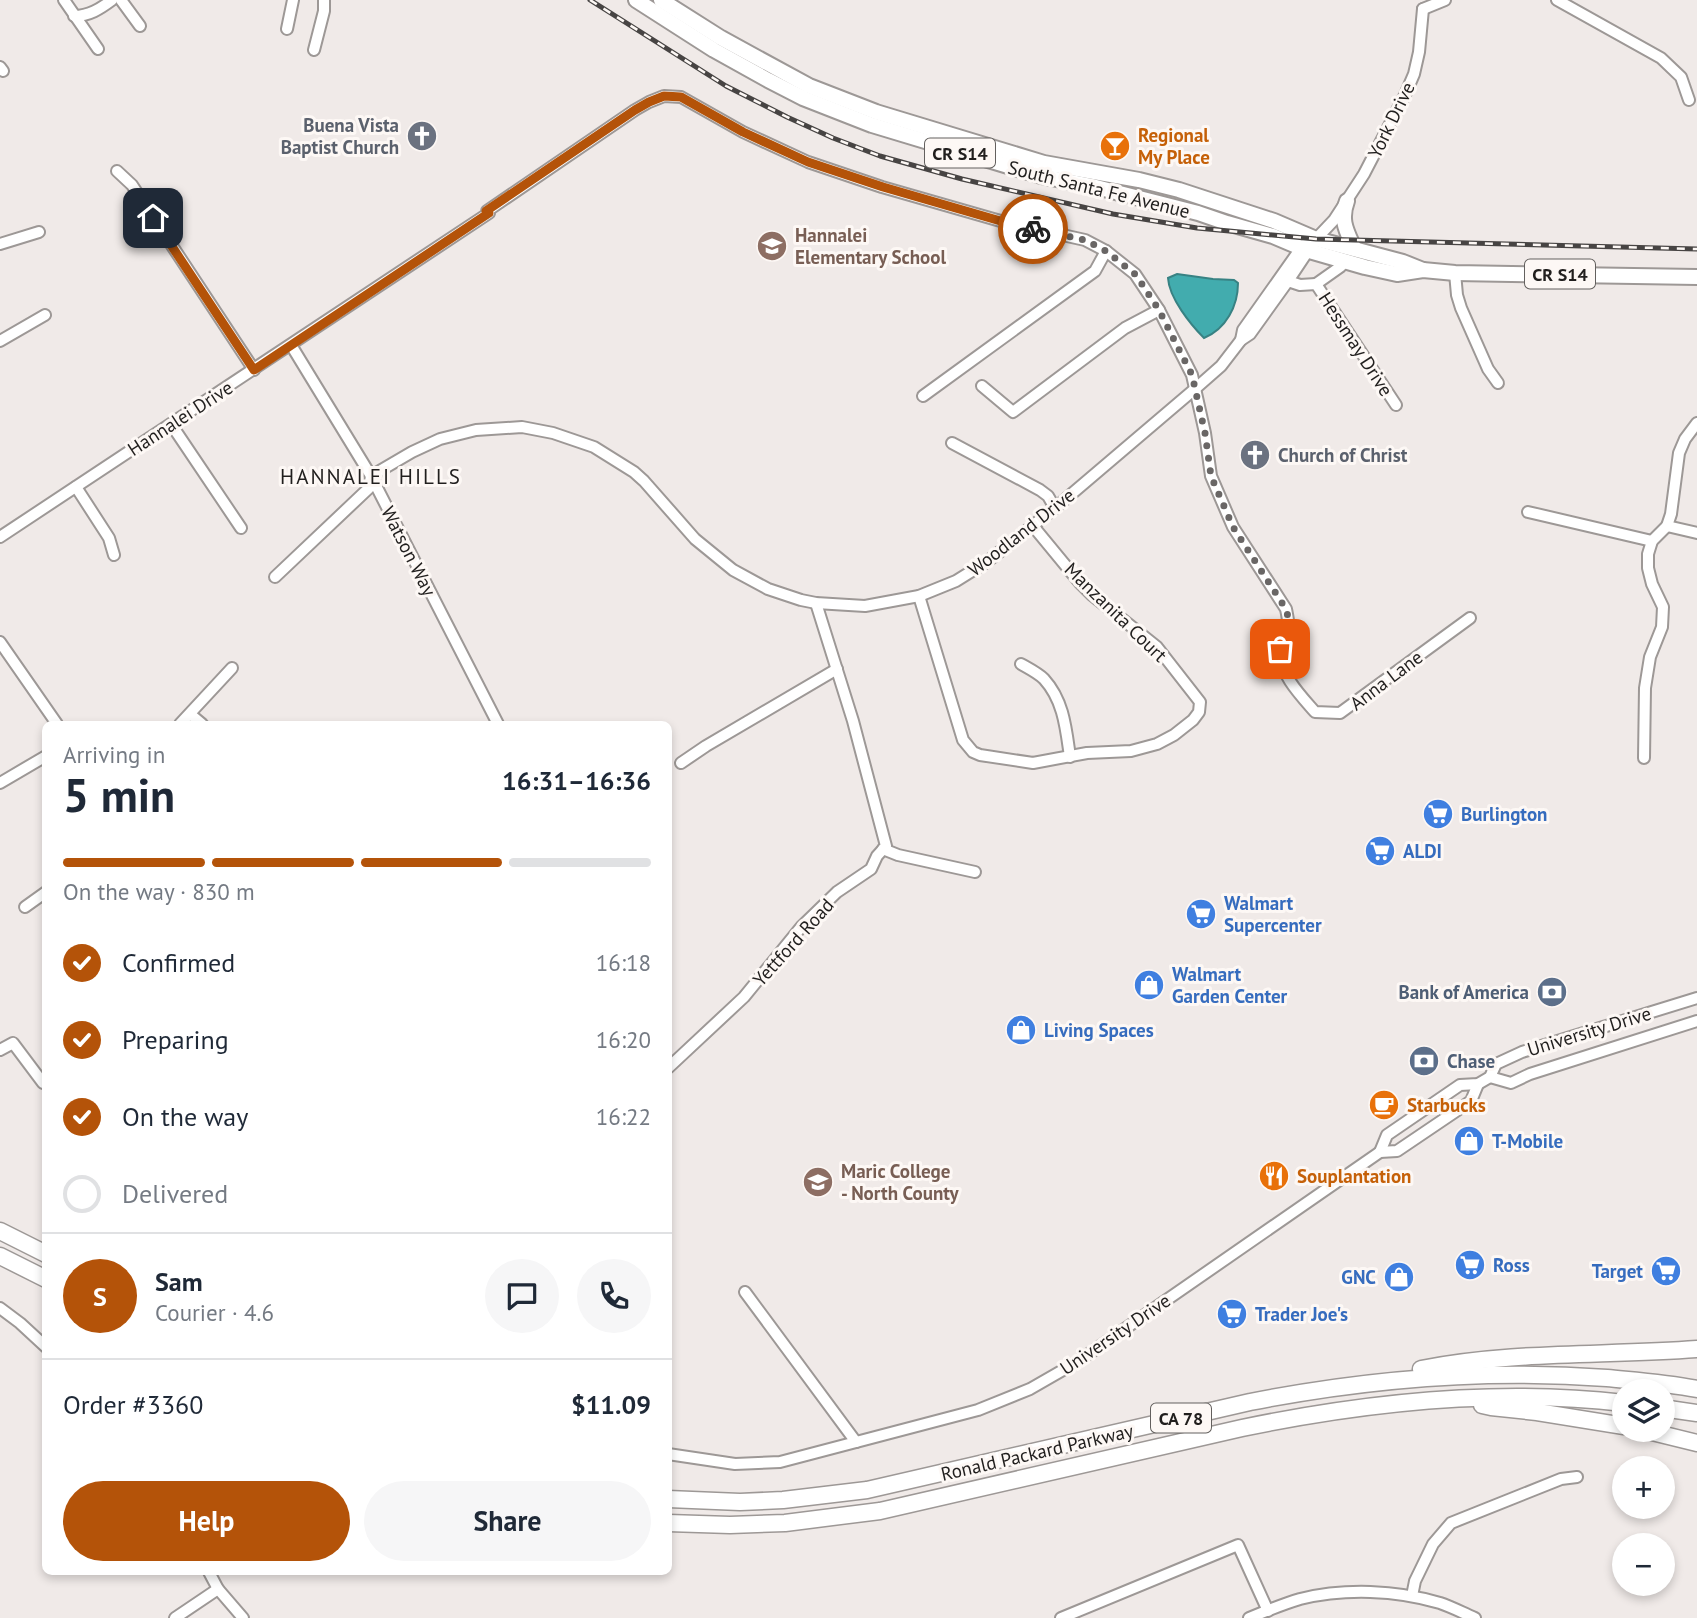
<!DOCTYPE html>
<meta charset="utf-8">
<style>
body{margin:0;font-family:"PT Sans",sans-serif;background:#f6f6f7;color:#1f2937;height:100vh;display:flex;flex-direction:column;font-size:26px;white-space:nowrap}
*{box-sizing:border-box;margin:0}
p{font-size:23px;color:#747a83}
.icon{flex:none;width:38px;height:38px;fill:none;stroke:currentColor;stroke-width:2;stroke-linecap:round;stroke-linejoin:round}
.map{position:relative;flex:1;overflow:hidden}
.sheet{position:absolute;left:42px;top:721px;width:630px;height:854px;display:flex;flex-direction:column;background:#fff;border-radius:10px;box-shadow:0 4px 10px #0003}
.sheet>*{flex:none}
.controls{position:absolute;left:1612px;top:1379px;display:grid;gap:14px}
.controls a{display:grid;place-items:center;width:63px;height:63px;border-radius:50%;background:#fff;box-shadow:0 4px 10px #0003;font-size:35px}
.pin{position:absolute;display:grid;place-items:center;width:60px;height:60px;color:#fff;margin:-30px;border-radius:14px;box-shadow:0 4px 10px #0006}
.courier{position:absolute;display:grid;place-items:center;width:70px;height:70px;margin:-35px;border:5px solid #b45309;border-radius:50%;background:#fff;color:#222;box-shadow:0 2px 9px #0007}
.overview em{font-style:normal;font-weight:700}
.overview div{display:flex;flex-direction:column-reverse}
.overview{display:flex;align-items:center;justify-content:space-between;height:119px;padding:0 21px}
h1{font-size:46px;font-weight:700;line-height:52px}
.bar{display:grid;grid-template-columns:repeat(4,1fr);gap:10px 7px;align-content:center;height:84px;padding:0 21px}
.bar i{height:9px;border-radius:5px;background:#e0e1e3}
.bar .active{background:#b45309}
.bar p{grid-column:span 4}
.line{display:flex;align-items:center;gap:18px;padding:0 21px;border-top:2px solid #e0e1e3}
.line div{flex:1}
.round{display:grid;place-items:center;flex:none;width:74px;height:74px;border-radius:37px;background:#f6f6f7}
ol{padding:0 21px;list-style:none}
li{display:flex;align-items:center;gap:21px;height:77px}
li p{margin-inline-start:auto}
li .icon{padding:7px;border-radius:50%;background:#b45309;color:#fff;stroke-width:4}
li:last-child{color:#747a83}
li i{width:38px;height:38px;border:4px solid #e0e1e3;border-radius:50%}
.cta{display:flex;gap:14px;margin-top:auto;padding:14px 21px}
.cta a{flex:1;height:80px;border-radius:42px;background:#b45309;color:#fff;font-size:28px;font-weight:700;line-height:80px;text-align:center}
.cta a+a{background:#f6f6f7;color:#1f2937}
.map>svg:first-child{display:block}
.water{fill:#42acae;stroke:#388283;stroke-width:2}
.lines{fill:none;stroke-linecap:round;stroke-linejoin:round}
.minor-casing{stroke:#9d9896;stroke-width:14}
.major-casing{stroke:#9d9896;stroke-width:18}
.highway-casing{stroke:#9d9896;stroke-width:19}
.minor{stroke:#fff;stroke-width:10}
.major{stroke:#fff;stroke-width:14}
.highway{stroke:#fff;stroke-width:16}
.rail-casing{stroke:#474443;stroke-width:5}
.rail{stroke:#fdf8f5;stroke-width:2.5;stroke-dasharray:8;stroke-linecap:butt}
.done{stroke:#696665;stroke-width:7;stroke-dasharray:0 12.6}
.route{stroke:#b45309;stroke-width:9}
.labels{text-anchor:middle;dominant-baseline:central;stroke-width:6;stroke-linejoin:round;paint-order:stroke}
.shield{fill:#fdf8f5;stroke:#63605e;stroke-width:2}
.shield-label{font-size:18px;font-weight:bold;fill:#211f1e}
.street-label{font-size:19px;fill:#211f1e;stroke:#fdf8f5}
.worship-label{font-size:19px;font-weight:bold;fill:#5b616d;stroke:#fdf8f5;text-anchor:end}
.food-label{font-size:19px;font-weight:bold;fill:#c56008;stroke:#fdf8f5;text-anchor:start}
.education-label{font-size:19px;font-weight:bold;fill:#785e54;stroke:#fdf8f5;text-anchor:start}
.shop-label{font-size:19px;font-weight:bold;fill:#366cbe;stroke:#fdf8f5;text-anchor:start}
.service-label{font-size:19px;font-weight:bold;fill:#4e5e75;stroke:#fdf8f5;text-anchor:end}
.neighbourhood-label{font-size:21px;letter-spacing:2px;fill:#211f1e;stroke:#fdf8f5}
</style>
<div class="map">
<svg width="1697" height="1618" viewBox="0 0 1697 1618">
<rect width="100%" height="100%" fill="#f0eae8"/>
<path class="water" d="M1177 274 1213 279 1234 280 1238 283C1238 306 1226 329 1204 338 1191 325 1169 298 1168 278Z"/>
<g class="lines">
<g class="minor-casing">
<g id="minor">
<polyline points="64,0 98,49"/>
<polyline points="121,0 140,26"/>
<polyline points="1557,0 1661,58 1681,77 1689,100"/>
<polyline points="1423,9 1445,0"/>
<path d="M74 16C89 16 100 9 112 0"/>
<polyline points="287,29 293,0"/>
<polyline points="314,50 324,11 324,0"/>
<polyline points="0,67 3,71"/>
<polyline points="117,171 132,185 254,370"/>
<polyline points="0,244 39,232"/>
<polyline points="1345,262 1340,267 1316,284 1396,405"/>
<polyline points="1455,273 1457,295 1461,308 1488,369 1498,383"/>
<polyline points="1288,281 1300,285 1316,284"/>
<polyline points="1241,340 1243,330 1301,248 1316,239 1334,220 1364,174 1405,95 1414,74 1419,52 1423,9"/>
<polyline points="0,341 45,315"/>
<polyline points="291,345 371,476 498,724"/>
<polyline points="982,386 1013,412 1125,328 1159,310"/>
<polyline points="923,396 1095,271 1106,251"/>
<polyline points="171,424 241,528"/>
<polyline points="952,443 1040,490 1048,496 1055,508"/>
<polyline points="76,487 109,538 114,555"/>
<polyline points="1528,512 1652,541"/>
<polyline points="1667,526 1697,533"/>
<path d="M0 537 489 213 487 211 635 110 649 102 664 96 681 97 743 132 808 162 882 187 1004 222 1085 240 1106 251 1135 274 1159 310 1192 375 1205 433 1211 476 1233 527 1286 609C1288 619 1290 627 1286 636 1284 642 1281 646 1280 651 1279 674 1302 697 1315 712L1340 713 1470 618"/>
<polyline points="275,577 369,488 371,476 412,452 440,439 476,430 522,427 553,433 594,447 634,472 644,481 695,539 733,570 768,589 801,600 816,603 865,606 919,596 956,581 988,561 1055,508 1196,388 1221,366 1241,340 1250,334 1288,281 1312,245"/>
<polyline points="919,596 963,740 973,752 980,755 1033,763 1087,753 1131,751 1157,744 1174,735 1193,720 1199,712 1200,702 1157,647 1092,595 1080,583 1033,526"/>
<polyline points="0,642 57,724"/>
<path d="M1021 664C1028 668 1038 673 1044 679 1064 701 1066 729 1070 757"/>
<polyline points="190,714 202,724"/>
<polyline points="180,724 232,668"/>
<polyline points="1644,758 1645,688 1650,657 1662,627 1663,607 1652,584 1648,568 1648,554 1652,541 1667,526 1671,514 1679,453 1685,439 1697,423"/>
<polyline points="681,763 706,746 837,669"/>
<polyline points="0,783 46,756"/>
<polyline points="883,849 898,855 975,872"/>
<polyline points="25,907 46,892"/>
<polyline points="0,1050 13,1043 43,1083"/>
<polyline points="668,1068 744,997 802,926 837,892 871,869 877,856 886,846 853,721 816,603"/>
<polyline points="1490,1077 1511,1083 1530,1074 1697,1021"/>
<polyline points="1380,1152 1387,1135 1460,1085 1478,1084 1490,1077 1496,1064 1522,1052 1697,998"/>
<polyline points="745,1292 856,1442"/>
<polyline points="0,1308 20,1323 46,1347"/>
<polyline points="668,1454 735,1464 780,1462 978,1410 1030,1389 1077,1362 1380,1152 1397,1151 1471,1101 1478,1084"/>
<polyline points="209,1572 218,1589 243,1618"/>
<polyline points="1412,1596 1415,1581 1433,1544 1451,1523 1561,1479 1577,1477"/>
<polyline points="175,1618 218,1589"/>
<polyline points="1061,1618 1238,1545 1268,1611"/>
<path d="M1249 1618C1266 1611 1283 1604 1300 1599 1345 1588 1396 1590 1440 1603 1452 1607 1463 1613 1475 1618"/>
</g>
</g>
<g class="major-casing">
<g id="major">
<polyline points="636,0 714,50 768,80 803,98 872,125 1041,176 1092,186 1198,213 1227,223 1273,236 1306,250 1365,267 1397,274 1423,270 1455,273 1697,277"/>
<polyline points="661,0 721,38 809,86 876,112 1044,163 1139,180 1179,190 1274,221 1316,239 1403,262 1423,270"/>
<path d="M1347 201C1340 220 1346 230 1354 248"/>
</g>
</g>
<g class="highway-casing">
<g id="highway">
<polyline points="0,1231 46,1254"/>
<polyline points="0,1256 46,1279"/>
<path d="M1421 1369C1512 1351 1605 1356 1697 1349"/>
<polyline points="1482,1405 1491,1407 1537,1412 1624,1426"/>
<polyline points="1662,1408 1697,1413"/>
<polyline points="1644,1430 1697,1443"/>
<path d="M668 1499 740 1502 783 1500 867 1490 1250 1402C1367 1379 1487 1369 1607 1378 1637 1381 1667 1383 1697 1389"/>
<path d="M668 1523 730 1525 785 1523 880 1511 1242 1428C1367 1402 1496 1388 1624 1403"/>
</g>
</g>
<use href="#minor" class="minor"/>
<use href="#major" class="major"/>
<use href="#highway" class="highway"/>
<g class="rail-casing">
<polyline id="rail" points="590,0 726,86 787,117 833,138 880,156 962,179 1113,214 1197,228 1316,239 1697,249"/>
</g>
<use href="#rail" class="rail"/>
</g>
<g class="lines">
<path class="done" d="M1033 229 1085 240 1106 251 1136 275 1159 310 1192 375 1205 433 1211 476 1233 527 1286 609C1291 626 1288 634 1280 649"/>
<polyline class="route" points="153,218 254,370 489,213 486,211 635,110 649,102 664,96 681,97 743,132 808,162 883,187 1004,222 1033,229"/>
</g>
<defs>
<g id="church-disc" transform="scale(1.575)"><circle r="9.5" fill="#6b7280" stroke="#fdf8f5"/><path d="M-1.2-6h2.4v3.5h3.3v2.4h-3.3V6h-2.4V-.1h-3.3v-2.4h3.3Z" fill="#fff"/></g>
<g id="bar-disc" transform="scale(1.575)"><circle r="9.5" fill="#e8710a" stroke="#fdf8f5"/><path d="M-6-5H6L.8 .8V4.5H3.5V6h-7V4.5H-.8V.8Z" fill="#fff"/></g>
<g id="school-disc" transform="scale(1.575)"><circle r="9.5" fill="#8d6e63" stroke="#fdf8f5"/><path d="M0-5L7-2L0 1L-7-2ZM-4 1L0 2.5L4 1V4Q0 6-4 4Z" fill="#fff"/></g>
<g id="supermarket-disc" transform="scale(1.575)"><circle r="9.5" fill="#3f7fe0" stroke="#fdf8f5"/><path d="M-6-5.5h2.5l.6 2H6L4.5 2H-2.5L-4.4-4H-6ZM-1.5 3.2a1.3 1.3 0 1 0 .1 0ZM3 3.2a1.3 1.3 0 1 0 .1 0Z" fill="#fff"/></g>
<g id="shop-disc" transform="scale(1.575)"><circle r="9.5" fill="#3f7fe0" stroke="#fdf8f5"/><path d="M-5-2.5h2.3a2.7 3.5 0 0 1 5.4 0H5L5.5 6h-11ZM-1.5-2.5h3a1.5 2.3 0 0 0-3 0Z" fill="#fff"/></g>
<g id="bank-disc" transform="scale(1.575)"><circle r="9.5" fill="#5c6f8a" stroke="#fdf8f5"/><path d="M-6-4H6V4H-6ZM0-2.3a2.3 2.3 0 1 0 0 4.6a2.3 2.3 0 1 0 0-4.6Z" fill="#fff"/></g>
<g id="cafe-disc" transform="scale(1.575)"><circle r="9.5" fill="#e8710a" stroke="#fdf8f5"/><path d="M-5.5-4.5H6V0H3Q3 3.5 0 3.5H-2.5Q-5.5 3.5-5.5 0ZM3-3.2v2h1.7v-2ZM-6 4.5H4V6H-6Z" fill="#fff"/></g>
<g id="restaurant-disc" transform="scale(1.575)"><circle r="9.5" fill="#e8710a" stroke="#fdf8f5"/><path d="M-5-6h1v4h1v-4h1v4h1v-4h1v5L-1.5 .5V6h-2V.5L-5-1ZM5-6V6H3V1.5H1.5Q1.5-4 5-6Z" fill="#fff"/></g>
</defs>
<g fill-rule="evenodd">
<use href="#church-disc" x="422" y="136"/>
<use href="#bar-disc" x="1115" y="146"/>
<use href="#school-disc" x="772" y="246"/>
<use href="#church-disc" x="1255" y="455"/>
<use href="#supermarket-disc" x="1438" y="814"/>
<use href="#supermarket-disc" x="1380" y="851"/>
<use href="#supermarket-disc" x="1201" y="914"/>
<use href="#shop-disc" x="1149" y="985"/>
<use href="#bank-disc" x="1552" y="992"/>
<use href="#shop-disc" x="1021" y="1030"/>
<use href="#bank-disc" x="1424" y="1061"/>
<use href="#cafe-disc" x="1384" y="1105"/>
<use href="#shop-disc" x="1469" y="1141"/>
<use href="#restaurant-disc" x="1274" y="1176"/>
<use href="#school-disc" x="818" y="1182"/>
<use href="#supermarket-disc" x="1470" y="1265"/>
<use href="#supermarket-disc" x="1666" y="1271"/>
<use href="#shop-disc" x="1399" y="1277"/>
<use href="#supermarket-disc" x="1232" y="1314"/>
</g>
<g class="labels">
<g class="shield">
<rect x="925" y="138.5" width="70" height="29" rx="5"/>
<rect x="1525" y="259.5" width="70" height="29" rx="5"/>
<rect x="1151" y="1403.5" width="60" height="29" rx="5"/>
</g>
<g class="shield-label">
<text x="960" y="153">CR S14</text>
<text x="1560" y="274">CR S14</text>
<text x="1181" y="1418">CA 78</text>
</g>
<g class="street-label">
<text transform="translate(1391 120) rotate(-64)">York Drive</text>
<text transform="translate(1099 189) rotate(14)">South Santa Fe Avenue</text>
<text transform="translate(1356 344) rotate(57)">Hessmay Drive</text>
<text transform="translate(180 418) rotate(-33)">Hannalei Drive</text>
<text transform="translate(1021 532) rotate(-38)">Woodland Drive</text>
<text transform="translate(409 551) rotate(63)">Watson Way</text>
<text transform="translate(1116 612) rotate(44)">Manzanita Court</text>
<text transform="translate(1386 680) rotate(-37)">Anna Lane</text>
<text transform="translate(793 942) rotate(-48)">Yettford Road</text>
<text transform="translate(1589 1031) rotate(-17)">University Drive</text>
<text transform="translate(1115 1334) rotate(-34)">University Drive</text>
<text transform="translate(1037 1452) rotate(-13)">Ronald Packard Parkway</text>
</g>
<g class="worship-label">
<text x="399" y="125">Buena Vista<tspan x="399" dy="22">Baptist Church</tspan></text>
<text x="1278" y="455" text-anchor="start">Church of Christ</text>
</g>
<g class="food-label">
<text x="1138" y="135">Regional<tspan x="1138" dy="22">My Place</tspan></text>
<text x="1407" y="1105">Starbucks</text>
<text x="1297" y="1176">Souplantation</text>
</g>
<g class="education-label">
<text x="795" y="235">Hannalei<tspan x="795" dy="22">Elementary School</tspan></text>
<text x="841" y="1171">Maric College<tspan x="841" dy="22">- North County</tspan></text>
</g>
<g class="shop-label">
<text x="1461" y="814">Burlington</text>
<text x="1403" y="851">ALDI</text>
<text x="1224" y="903">Walmart<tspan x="1224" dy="22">Supercenter</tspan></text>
<text x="1172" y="974">Walmart<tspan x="1172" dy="22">Garden Center</tspan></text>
<text x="1044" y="1030">Living Spaces</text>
<text x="1492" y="1141">T-Mobile</text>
<text x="1493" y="1265">Ross</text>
<text x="1643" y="1271" text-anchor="end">Target</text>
<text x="1376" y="1277" text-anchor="end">GNC</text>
<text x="1255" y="1314">Trader Joe's</text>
</g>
<g class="service-label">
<text x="1529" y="992">Bank of America</text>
<text x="1447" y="1061" text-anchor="start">Chase</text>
</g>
<g class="neighbourhood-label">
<text x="371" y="476">HANNALEI HILLS</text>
</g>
</g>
</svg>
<div class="controls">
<a><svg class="icon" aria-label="layers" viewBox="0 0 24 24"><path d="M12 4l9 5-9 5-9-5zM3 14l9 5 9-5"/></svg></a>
<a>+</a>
<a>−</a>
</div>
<div class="pin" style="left:1280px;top:649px;background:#ea580c"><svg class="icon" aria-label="bag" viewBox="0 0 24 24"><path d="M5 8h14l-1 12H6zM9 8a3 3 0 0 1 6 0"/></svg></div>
<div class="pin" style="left:153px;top:218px;background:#1f2937"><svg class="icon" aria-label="home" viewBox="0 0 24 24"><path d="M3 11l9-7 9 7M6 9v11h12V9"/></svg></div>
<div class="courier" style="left:1033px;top:229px"><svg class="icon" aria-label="bike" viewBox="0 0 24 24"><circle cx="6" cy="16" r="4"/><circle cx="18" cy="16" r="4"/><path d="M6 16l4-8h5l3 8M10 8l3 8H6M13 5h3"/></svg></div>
<section class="sheet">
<div class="overview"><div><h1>5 min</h1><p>Arriving in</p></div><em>16:31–16:36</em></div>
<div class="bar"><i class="active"></i><i class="active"></i><i class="active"></i><i></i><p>On the way · 830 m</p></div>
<ol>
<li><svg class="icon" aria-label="check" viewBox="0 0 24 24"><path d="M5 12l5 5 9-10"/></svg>Confirmed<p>16:18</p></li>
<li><svg class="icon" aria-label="check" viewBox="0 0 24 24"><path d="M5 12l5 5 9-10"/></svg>Preparing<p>16:20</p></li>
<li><svg class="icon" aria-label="check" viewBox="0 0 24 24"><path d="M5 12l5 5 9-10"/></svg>On the way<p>16:22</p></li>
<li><i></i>Delivered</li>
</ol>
<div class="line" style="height:126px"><b class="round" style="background:#b45309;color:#fff">S</b><div><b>Sam</b><p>Courier · 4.6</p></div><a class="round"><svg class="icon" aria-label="chat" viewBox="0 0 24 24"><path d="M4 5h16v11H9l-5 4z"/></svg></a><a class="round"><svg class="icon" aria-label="phone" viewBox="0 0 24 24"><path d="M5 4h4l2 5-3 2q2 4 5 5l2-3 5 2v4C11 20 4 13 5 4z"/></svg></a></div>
<div class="line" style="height:91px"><div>Order #3360</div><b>$11.09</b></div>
<div class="cta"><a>Help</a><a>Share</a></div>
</section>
</div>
